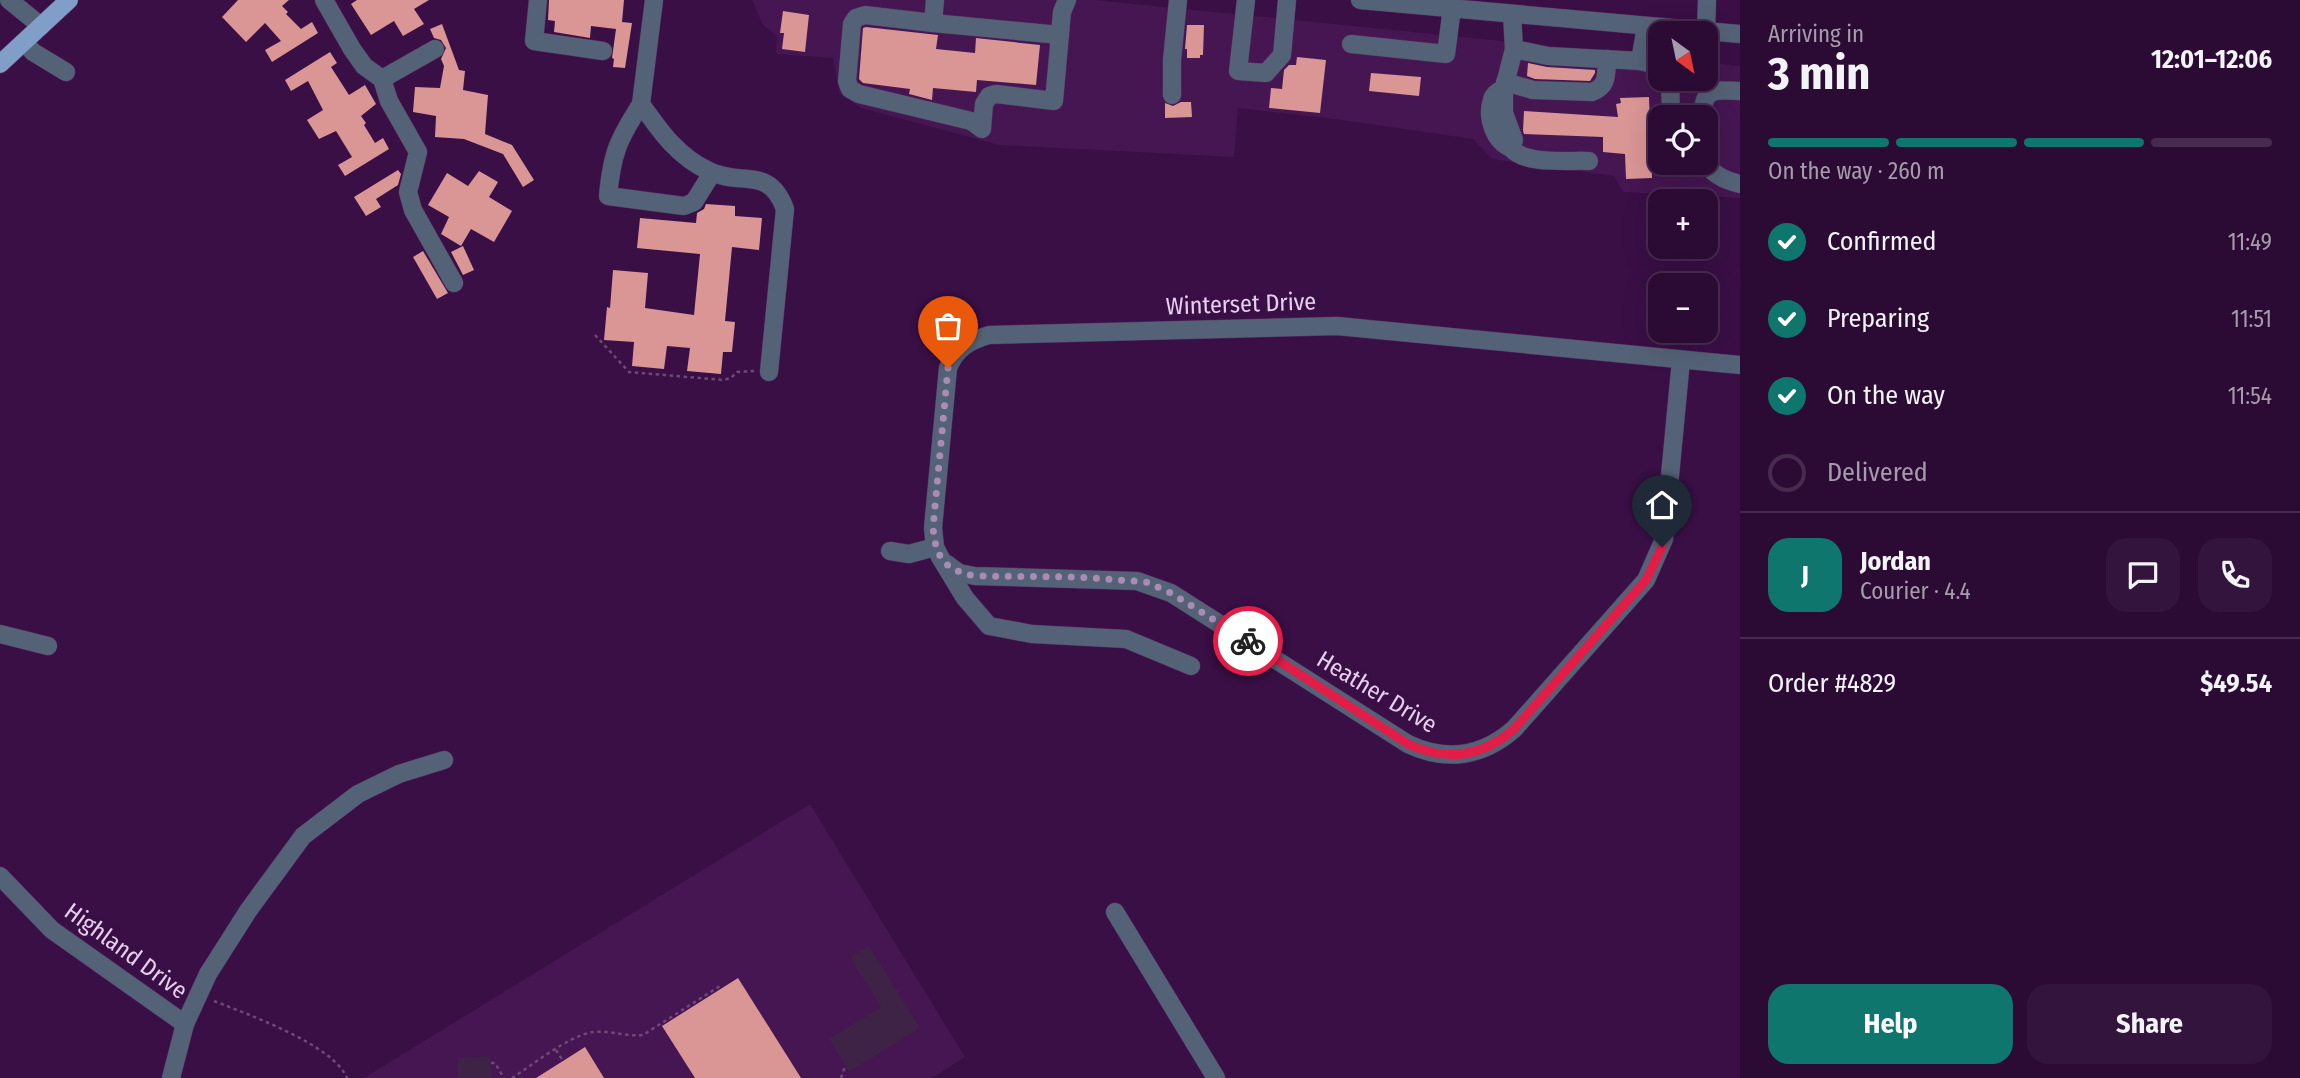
<!DOCTYPE html>
<meta charset="utf-8">
<style>
body{margin:0;font-family:"Fira Sans Condensed",sans-serif;background:#33143c;color:#f1f3f6;height:100vh;display:flex;flex-direction:column;font-size:26px;white-space:nowrap}
*{box-sizing:border-box;margin:0}
p{font-size:23px;color:#a69bac}
.icon{flex:none;width:38px;height:38px;fill:none;stroke:currentColor;stroke-width:2;stroke-linecap:round;stroke-linejoin:round}
.map{position:relative;flex:1;overflow:hidden}
.side{display:flex;flex-direction:column;background:#2b0b34;width:560px}
.side>*{flex:none}
.needle{width:46px;rotate:147deg}
.tools{position:absolute;left:1648px;top:21px;display:grid;gap:14px}
.tools a{display:grid;place-items:center;width:70px;height:70px;border-radius:14px;background:#2b0b34;box-shadow:0 7px 28px #0002,0 0 0 2px #472b4f;font-size:35px}
.pin{position:absolute;display:grid;place-items:center;width:60px;height:60px;color:#fff;margin:-72px -30px;border-radius:50% 50% 50% 0;rotate:-45deg;box-shadow:0 0 7px #0007}
.pin .icon{rotate:45deg}
.courier{position:absolute;display:grid;place-items:center;width:70px;height:70px;margin:-35px;border:5px solid #e11d48;border-radius:50%;background:#fff;color:#222;box-shadow:0 2px 9px #0007}
.summary em{font-style:normal;font-weight:700}
.summary div{display:flex;flex-direction:column-reverse}
.summary{display:flex;align-items:center;justify-content:space-between;height:119px;padding:0 28px}
h1{font-size:46px;font-weight:700;line-height:52px}
.bar{display:grid;grid-template-columns:repeat(4,1fr);gap:10px 7px;align-content:center;height:84px;padding:0 28px}
.bar i{height:9px;border-radius:5px;background:#472b4f}
.bar .selected{background:#0f766e}
.bar p{grid-column:span 4}
.line{display:flex;align-items:center;gap:18px;padding:0 28px;border-top:2px solid #472b4f}
.line div{flex:1}
.round{display:grid;place-items:center;flex:none;width:74px;height:74px;border-radius:21px;background:#33143c}
ol{padding:0 28px;list-style:none}
li{display:flex;align-items:center;gap:21px;height:77px}
li p{margin-inline-start:auto}
li .icon{padding:7px;border-radius:50%;background:#0f766e;color:#fff;stroke-width:4}
li:last-child{color:#a69bac}
li i{width:38px;height:38px;border:4px solid #472b4f;border-radius:50%}
.button{display:flex;gap:14px;margin-top:auto;padding:14px 28px}
.button a{flex:1;height:80px;border-radius:21px;background:#0f766e;color:#fff;font-size:28px;font-weight:700;line-height:80px;text-align:center}
.button a+a{background:#33143c;color:#f1f3f6}
main{display:flex;flex:1;min-height:0}
.map>svg:first-child{display:block}
.built{fill:#451651;fill-rule:evenodd}
.green{fill:#3e2346}
.building{fill:#da9595}
.lines{fill:none;stroke-linecap:round;stroke-linejoin:round}
.minor-casing{stroke:#552e60;stroke-width:19}
.major-casing{stroke:#552e60;stroke-width:19}
.path{stroke:#6e4978;stroke-width:2.5;stroke-dasharray:3.5 3.5;stroke-linecap:butt}
.minor{stroke:#546277;stroke-width:18}
.major{stroke:#819ec9;stroke-width:18}
.done{stroke:#aa8bb3;stroke-width:7;stroke-dasharray:0 12.6}
.route{stroke:#e11d48;stroke-width:9}
.labels{text-anchor:middle;dominant-baseline:central;stroke-width:7;stroke-linejoin:round;paint-order:stroke}
.street-label{font-size:24px;fill:#e7ceee;stroke:#390f45}
</style>
<main>
<div class="map">
<svg width="1740" height="1078" viewBox="0 0 1740 1078">
<rect width="100%" height="100%" fill="#390f45"/>
<g class="built">
<path d="M752 0H1095L1661 57V79H1706V62L1740 66V198L1623 192 1614 176 1492 159 1473 139 1335 119 1238 108 1234 157 999 145 861 108 839 94 833 58 776 54 777 36 763 25ZM1661 117H1706V163H1661Z"/>
<polygon points="810,804 965,1057 932,1078 364,1078"/>
</g>
<g class="green">
<polygon points="869,946 920,1028 849,1072 829,1039 881,1007 850,957"/>
<polygon points="490,1056 492,1078 458,1078 457,1058"/>
</g>
<g class="building">
<polygon points="238,0 289,0 282,6 288,12 286,14 301,29 312,22 318,33 272,62 265,50 281,41 265,23 246,42 222,17"/>
<polygon points="357,0 429,0 414,9 424,24 403,36 394,21 371,35 351,4"/>
<polygon points="549,0 624,0 622,22 632,23 625,68 613,67 614,59 612,58 616,29 591,26 590,38 554,32 555,21 548,20"/>
<polygon points="783,11 809,15 805,52 782,49 784,33 780,33"/>
<polygon points="442,24 459,70 465,71 463,90 488,95 485,134 512,145 534,180 523,187 503,154 464,139 435,137 436,116 413,112 415,87 440,88 444,66 441,59 446,48 441,40 434,38 430,29"/>
<polygon points="1187,25 1204,25 1203,55 1200,55 1200,58 1187,58 1187,49 1185,49"/>
<polygon points="866,27 938,35 936,49 975,53 976,38 1040,45 1036,85 977,80 976,92 933,88 932,100 909,94 910,89 863,83 859,79 863,28"/>
<polygon points="330,52 337,63 331,67 349,95 365,85 376,104 361,116 366,123 364,125 375,143 383,138 389,149 345,176 338,165 352,157 336,131 319,139 307,120 323,110 308,81 291,91 285,80"/>
<polygon points="1297,57 1326,60 1320,113 1269,108 1271,88 1282,89 1284,70 1289,65 1296,65"/>
<polygon points="1528,63 1547,67 1595,70 1595,73 1590,81 1535,79 1527,76"/>
<polygon points="1371,73 1421,77 1419,96 1369,91"/>
<polygon points="1649,97 1652,178 1626,179 1625,154 1603,152 1603,137 1524,134 1523,131 1524,111 1618,117 1616,104 1621,103 1620,98"/>
<polygon points="1181,102 1191,102 1192,117 1165,118 1165,103 1173,106"/>
<polygon points="398,170 401,174 398,185 376,199 381,207 366,216 354,197"/>
<polygon points="479,171 498,182 489,197 512,211 494,242 471,229 461,246 441,234 449,217 428,205 447,173 468,186"/>
<polygon points="706,204 735,206 735,216 762,218 759,250 732,247 725,321 735,322 732,352 723,352 721,374 687,371 690,348 667,346 664,369 632,366 634,342 604,340 607,307 610,308 613,270 648,273 645,308 694,315 700,254 637,248 640,218 696,223 697,213 704,209"/>
<polygon points="463,246 474,270 463,275 451,252"/>
<polygon points="423,251 448,293 437,299 413,257"/>
<polygon points="738,978 801,1078 695,1078 662,1026"/>
<polygon points="585,1047 604,1078 536,1078 563,1061"/>
</g>
<g class="lines">
<g class="minor-casing">
<g id="minor">
<polyline points="9,0 41,26"/>
<polyline points="324,0 352,49 364,66 382,79 389,101 418,152 408,192 413,210 454,283"/>
<polyline points="538,0 534,41 603,51"/>
<path d="M654 0 641 104C660 131 678 157 709 171 741 187 769 165 785 209L769 372"/>
<polyline points="935,0 933,23 865,15 856,18 852,24 847,81 850,89 859,94 971,121 982,129 984,104 989,96 996,94 1054,101 1062,12 1067,0"/>
<polyline points="1246,0 1238,71 1266,73 1282,55 1287,0"/>
<polyline points="1360,0 1740,34"/>
<polyline points="1512,14 1514,49 1548,56 1640,61 1646,26"/>
<polyline points="933,23 1060,35"/>
<polyline points="1706,31 1707,0"/>
<polyline points="24,42 33,52 66,72"/>
<polyline points="1351,44 1446,54 1452,8"/>
<polyline points="1640,61 1661,66"/>
<polyline points="382,79 435,49"/>
<polyline points="1670,79 1671,117"/>
<path d="M1505 82 1533 90 1592 92C1608 86 1606 75 1607 59"/>
<path d="M1504 88C1499 91 1493 94 1492 100 1486 117 1494 141 1511 148L1514 140 1504 113V88L1514 49"/>
<polyline points="1172,95 1172,60 1178,0"/>
<path d="M641 104C618 140 612 153 608 196L684 206 694 202 712 173"/>
<path d="M1703 117C1702 87 1715 90 1740 91"/>
<path d="M1511 148C1524 165 1568 160 1589 161"/>
<path d="M1706 162C1712 175 1727 181 1740 184"/>
<polyline points="890,551 909,554 935,547"/>
<path d="M947 564 959 573 975 576 1137 581 1171 593 1408 744C1446 762 1482 757 1514 729L1646 580 1664 539 1681 360"/>
<polyline points="0,634 48,646"/>
<path d="M1191 666 1126 639 1032 634 989 626 965 598 940 557 935 547 933 528 948 368C956 348 969 341 989 335L1337 326 1740 365"/>
<polyline points="0,876 52,930 185,1024"/>
<polyline points="1115,912 1216,1078"/>
<polyline points="171,1078 185,1024 208,974 248,911 303,836 358,794 399,774 444,760"/>
</g>
</g>
<g class="major-casing">
<polyline id="major" points="0,64 69,0"/>
</g>
<g class="path">
<polyline points="595,335 629,372 723,380 731,378 737,372 754,371"/>
<path d="M214 1001C247 1014 334 1045 347 1078"/>
<polyline points="556,1050 563,1061"/>
<polyline points="491,1063 495,1063 504,1078"/>
<path d="M512 1078C534 1064 568 1036 593 1032 610 1030 626 1037 643 1035L720 986"/>
<polyline points="841,1078 845,1066"/>
</g>
<use href="#minor" class="minor"/>
<use href="#major" class="major"/>
</g>
<g class="lines">
<path class="done" d="M948 368 933 528C936 558 944 570 975 576L1078 577 1146 582 1171 593 1248 641"/>
<path class="route" d="M1248 641 1408 744C1447 762 1482 757 1514 729L1646 580 1662 547"/>
</g>
<g class="labels">
<g class="street-label">
<text transform="translate(1241 304) rotate(-2)">Winterset Drive</text>
<text transform="translate(1377 692) rotate(31)">Heather Drive</text>
<text transform="translate(126 951) rotate(36)">Highland Drive</text>
</g>
</g>
</svg>
<div class="tools">
<a><svg class="needle" viewBox="-14 -14 28 28"><path d="M0-13l5 13h-10z" fill="#e53935"/><path d="M0 13l5-13h-10z" fill="#a69bac"/></svg></a>
<a><svg class="icon" aria-label="locate" viewBox="0 0 24 24"><circle cx="12" cy="12" r="6"/><path d="M12 2v4M12 18v4M2 12h4M18 12h4"/></svg></a>
<a>+</a>
<a>−</a>
</div>
<div class="pin" style="left:948px;top:368px;background:#ea580c"><svg class="icon" aria-label="bag" viewBox="0 0 24 24"><path d="M5 8h14l-1 12H6zM9 8a3 3 0 0 1 6 0"/></svg></div>
<div class="pin" style="left:1662px;top:547px;background:#1f2937"><svg class="icon" aria-label="home" viewBox="0 0 24 24"><path d="M3 11l9-7 9 7M6 9v11h12V9"/></svg></div>
<div class="courier" style="left:1248px;top:641px"><svg class="icon" aria-label="bike" viewBox="0 0 24 24"><circle cx="6" cy="16" r="4"/><circle cx="18" cy="16" r="4"/><path d="M6 16l4-8h5l3 8M10 8l3 8H6M13 5h3"/></svg></div>
</div>
<section class="side">
<div class="summary"><div><h1>3 min</h1><p>Arriving in</p></div><em>12:01–12:06</em></div>
<div class="bar"><i class="selected"></i><i class="selected"></i><i class="selected"></i><i></i><p>On the way · 260 m</p></div>
<ol>
<li><svg class="icon" aria-label="check" viewBox="0 0 24 24"><path d="M5 12l5 5 9-10"/></svg>Confirmed<p>11:49</p></li>
<li><svg class="icon" aria-label="check" viewBox="0 0 24 24"><path d="M5 12l5 5 9-10"/></svg>Preparing<p>11:51</p></li>
<li><svg class="icon" aria-label="check" viewBox="0 0 24 24"><path d="M5 12l5 5 9-10"/></svg>On the way<p>11:54</p></li>
<li><i></i>Delivered</li>
</ol>
<div class="line" style="height:126px"><b class="round" style="background:#0f766e;color:#fff">J</b><div><b>Jordan</b><p>Courier · 4.4</p></div><a class="round"><svg class="icon" aria-label="chat" viewBox="0 0 24 24"><path d="M4 5h16v11H9l-5 4z"/></svg></a><a class="round"><svg class="icon" aria-label="phone" viewBox="0 0 24 24"><path d="M5 4h4l2 5-3 2q2 4 5 5l2-3 5 2v4C11 20 4 13 5 4z"/></svg></a></div>
<div class="line" style="height:91px"><div>Order #4829</div><b>$49.54</b></div>
<div class="button"><a>Help</a><a>Share</a></div>
</section>
</main>
